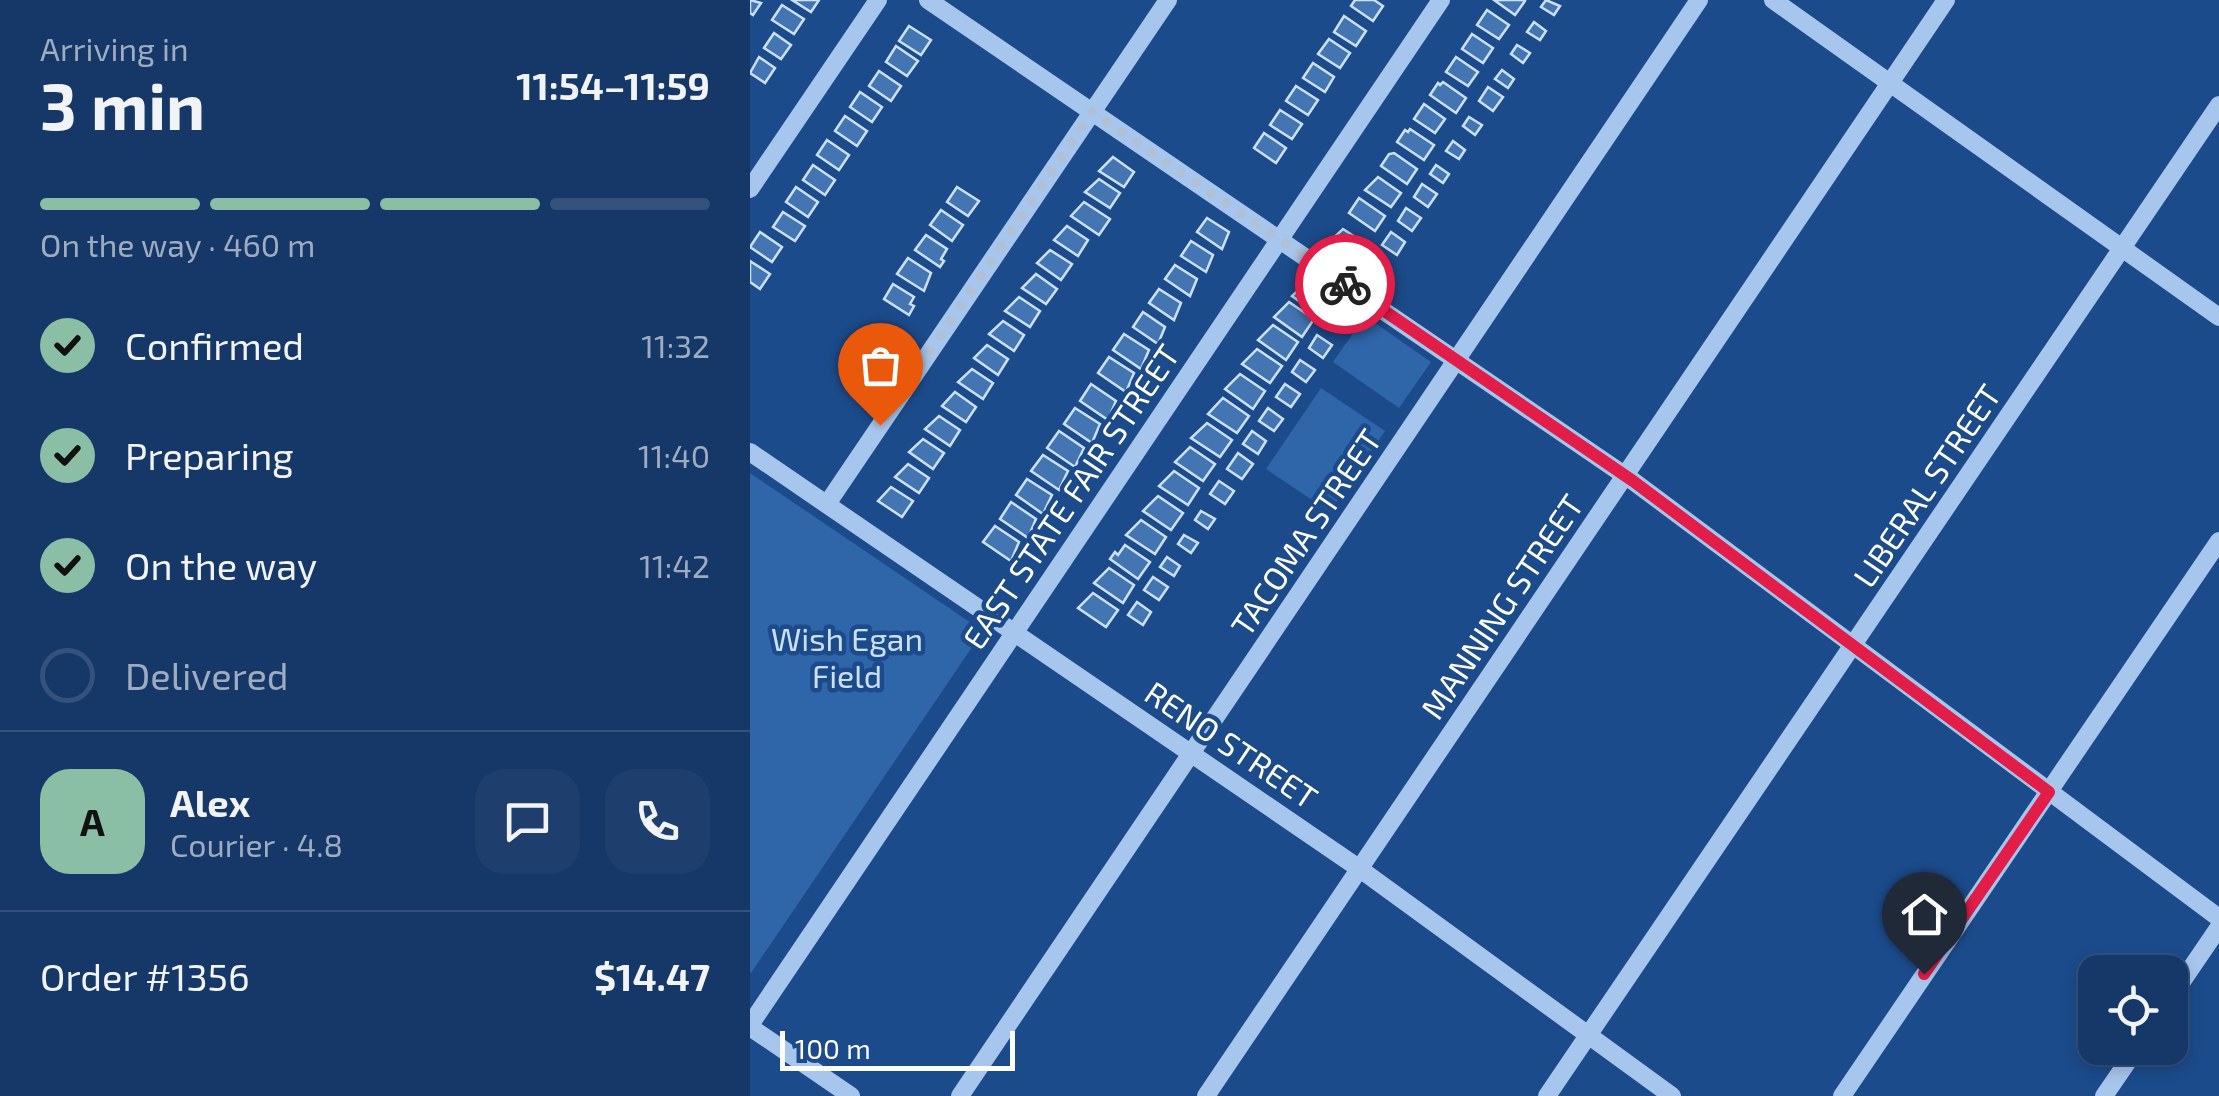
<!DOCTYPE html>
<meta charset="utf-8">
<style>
body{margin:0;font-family:"Exo 2",sans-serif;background:#1e3f6e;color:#f1f3f6;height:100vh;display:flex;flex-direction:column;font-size:38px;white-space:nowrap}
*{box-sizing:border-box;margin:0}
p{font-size:32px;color:#9dacc0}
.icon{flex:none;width:55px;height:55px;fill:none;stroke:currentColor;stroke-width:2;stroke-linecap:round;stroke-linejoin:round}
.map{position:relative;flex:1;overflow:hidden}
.side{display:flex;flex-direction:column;background:#153868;width:750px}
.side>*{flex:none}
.fabs{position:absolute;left:1328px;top:955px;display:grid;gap:20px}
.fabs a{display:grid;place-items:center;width:110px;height:110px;border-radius:20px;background:#153868;box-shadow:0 5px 15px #0003,0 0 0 2px #34527c;font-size:50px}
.scale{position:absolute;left:30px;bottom:25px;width:235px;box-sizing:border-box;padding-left:10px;border:5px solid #fff;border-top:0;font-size:28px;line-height:35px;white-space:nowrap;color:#fff;-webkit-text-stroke:8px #1c4b8b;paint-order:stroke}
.pin{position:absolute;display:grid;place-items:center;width:85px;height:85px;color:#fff;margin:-102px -42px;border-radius:50% 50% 50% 0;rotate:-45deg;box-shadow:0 0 10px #0007}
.pin .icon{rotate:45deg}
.courier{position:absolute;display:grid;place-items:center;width:100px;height:100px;margin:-50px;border:8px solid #e11d48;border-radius:50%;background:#fff;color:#222;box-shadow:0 2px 12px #0007}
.summary em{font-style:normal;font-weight:700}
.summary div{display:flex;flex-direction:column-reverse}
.summary{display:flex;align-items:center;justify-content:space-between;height:170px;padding:0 40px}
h1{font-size:65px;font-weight:700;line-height:75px}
.bar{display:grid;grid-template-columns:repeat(4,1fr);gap:15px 10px;align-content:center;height:120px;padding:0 40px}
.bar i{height:12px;border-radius:8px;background:#34527c}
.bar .active{background:#8abfa5}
.bar p{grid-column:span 4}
.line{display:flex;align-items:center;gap:25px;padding:0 40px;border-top:2px solid #34527c}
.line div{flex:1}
.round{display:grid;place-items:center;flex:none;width:105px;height:105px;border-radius:30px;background:#1e3f6e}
ol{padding:0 40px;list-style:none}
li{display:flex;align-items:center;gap:30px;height:110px}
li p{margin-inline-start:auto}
li .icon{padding:10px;border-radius:50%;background:#8abfa5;color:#111;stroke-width:4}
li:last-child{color:#9dacc0}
li i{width:55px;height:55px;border:5px solid #34527c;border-radius:50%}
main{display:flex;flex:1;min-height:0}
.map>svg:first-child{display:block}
.green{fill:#2f65a9}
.building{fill:#4475b3;stroke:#cde0f9;stroke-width:2.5}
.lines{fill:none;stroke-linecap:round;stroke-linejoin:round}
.minor{stroke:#a7c6ed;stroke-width:18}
.done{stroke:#b0c0d6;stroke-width:10;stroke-dasharray:0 18}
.route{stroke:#e11d48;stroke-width:12}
.labels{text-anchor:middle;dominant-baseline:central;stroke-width:9;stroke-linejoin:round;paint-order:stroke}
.street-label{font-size:32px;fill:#fff;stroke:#1c4b8b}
.park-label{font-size:32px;fill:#cde0f9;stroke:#1c4b8b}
</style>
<main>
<section class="side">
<div class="summary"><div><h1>3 min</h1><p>Arriving in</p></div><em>11:54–11:59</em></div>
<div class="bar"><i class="active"></i><i class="active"></i><i class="active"></i><i></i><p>On the way · 460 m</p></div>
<ol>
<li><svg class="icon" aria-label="check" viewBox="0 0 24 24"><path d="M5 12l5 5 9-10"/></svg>Confirmed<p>11:32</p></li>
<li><svg class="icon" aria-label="check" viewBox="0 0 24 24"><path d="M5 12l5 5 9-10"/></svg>Preparing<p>11:40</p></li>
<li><svg class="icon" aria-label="check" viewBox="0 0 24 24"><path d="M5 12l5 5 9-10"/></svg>On the way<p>11:42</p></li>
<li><i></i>Delivered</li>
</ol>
<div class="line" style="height:180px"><b class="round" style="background:#8abfa5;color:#111">A</b><div><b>Alex</b><p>Courier · 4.8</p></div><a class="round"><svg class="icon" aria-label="chat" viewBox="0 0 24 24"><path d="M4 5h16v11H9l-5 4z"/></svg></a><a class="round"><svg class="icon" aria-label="phone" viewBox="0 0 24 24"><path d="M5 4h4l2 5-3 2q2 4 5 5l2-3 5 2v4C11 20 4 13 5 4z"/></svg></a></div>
<div class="line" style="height:130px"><div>Order #1356</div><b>$14.47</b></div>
</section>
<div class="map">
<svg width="1469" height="1096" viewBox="0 0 1469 1096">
<rect width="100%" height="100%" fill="#1c4b8b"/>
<g class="green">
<polygon points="615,316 681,362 649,408 583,362"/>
<polygon points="571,388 635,431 580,512 516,469"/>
<polygon points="0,473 233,631 1,973 0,972"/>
</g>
<g class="building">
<polygon points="0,0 11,3 3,15 0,13"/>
<polygon points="42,0 69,0 61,12"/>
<polygon points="605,0 624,0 633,6 623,21 601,6"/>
<polygon points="744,0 774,0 775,1 765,15"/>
<polygon points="796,0 810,6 804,15 791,7"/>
<polygon points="32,5 54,19 44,34 22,20"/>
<polygon points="737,10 759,25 749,39 727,25"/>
<polygon points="594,16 616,31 606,46 584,32"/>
<polygon points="784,22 796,31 790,40 777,32"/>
<polygon points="159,26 181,40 171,55 149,41"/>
<polygon points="24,33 41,45 31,59 14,48"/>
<polygon points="722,34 743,48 733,63 712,49"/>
<polygon points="579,39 600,53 590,68 568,54"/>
<polygon points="767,45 780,53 773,63 761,54"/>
<polygon points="146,46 168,61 157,76 136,62"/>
<polygon points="9,57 25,68 15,83 0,73"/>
<polygon points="706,57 728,72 718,86 696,72"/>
<polygon points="563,63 584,77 575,92 553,78"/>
<polygon points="752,70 764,79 758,88 745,79"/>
<polygon points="129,71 151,86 141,101 119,86"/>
<polygon points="693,82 716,98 706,113 680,95 688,83 690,85"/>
<polygon points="546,86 568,100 558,115 536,101"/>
<polygon points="738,87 753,97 743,111 729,101"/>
<polygon points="110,92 132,107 122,122 100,107"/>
<polygon points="674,104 695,119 685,133 664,119"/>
<polygon points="530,110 552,124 542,139 520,125"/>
<polygon points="95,116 117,131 107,146 85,131"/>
<polygon points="719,117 732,125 725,135 713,126"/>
<polygon points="660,129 684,145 674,160 647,142 655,130 658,132"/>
<polygon points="514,133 536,148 526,163 504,148"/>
<polygon points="77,140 99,155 89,170 67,155"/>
<polygon points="703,141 715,150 709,159 696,151"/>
<polygon points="644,153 667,169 657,184 631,166 639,154"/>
<polygon points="363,157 384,172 374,187 349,171"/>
<polygon points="63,165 85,180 75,195 53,180"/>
<polygon points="686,165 699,174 693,183 680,174"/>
<polygon points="628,177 651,193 641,207 615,190"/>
<polygon points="349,179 370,193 360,208 335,192"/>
<polygon points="672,184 687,194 678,207 664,197"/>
<polygon points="46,187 68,202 58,217 36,202"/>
<polygon points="207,187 229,201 218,216 197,202"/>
<polygon points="609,198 635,216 625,231 599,213"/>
<polygon points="334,202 360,219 349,235 321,216"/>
<polygon points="656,208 671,218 662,231 648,221"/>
<polygon points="191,210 213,225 202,241 180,225"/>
<polygon points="33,212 55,226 45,241 23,227"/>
<polygon points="457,218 479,232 472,249 447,232"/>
<polygon points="317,226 338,240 328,256 304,240"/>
<polygon points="593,229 616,244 606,259 580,241"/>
<polygon points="10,232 32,247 22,262 0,247"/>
<polygon points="641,232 655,242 647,255 632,245"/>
<polygon points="176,235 197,249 191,259 194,261 190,267 165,250"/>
<polygon points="441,241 463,255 456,272 431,256"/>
<polygon points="300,250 322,264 311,280 287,263"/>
<polygon points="158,258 181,273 174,291 147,274"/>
<polygon points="0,261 20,274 10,289 0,282"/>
<polygon points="425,265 447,279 440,296 415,279"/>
<polygon points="286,274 307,289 296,304 272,288"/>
<polygon points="558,281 581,297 569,315 542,296"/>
<polygon points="143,284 164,297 160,304 164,306 159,315 134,299"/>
<polygon points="409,289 431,303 424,320 399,303"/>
<polygon points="269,297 290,311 280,327 255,311"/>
<polygon points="539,302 564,319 552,337 524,317"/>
<polygon points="393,312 415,327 408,344 383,327"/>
<polygon points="253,321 274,335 264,351 239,334"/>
<polygon points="523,325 548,342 536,360 508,340"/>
<polygon points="374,334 399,350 391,369 363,350"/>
<polygon points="567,335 582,345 573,358 559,348"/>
<polygon points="237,345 258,359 248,375 224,358"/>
<polygon points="507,349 532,366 520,383 492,364"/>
<polygon points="359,357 384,373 376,392 348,373"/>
<polygon points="550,360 565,370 556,382 542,372"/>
<polygon points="222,369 243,383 233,399 208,382"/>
<polygon points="490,374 515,391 503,409 475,389"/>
<polygon points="341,384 366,401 358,420 330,401"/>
<polygon points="535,384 550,394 541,407 526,397"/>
<polygon points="205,392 226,407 216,422 192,406"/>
<polygon points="473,398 499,416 487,433 458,414"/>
<polygon points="325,408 350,424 342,443 314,424"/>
<polygon points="518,408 533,419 524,431 509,421"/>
<polygon points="189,416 210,430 200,446 175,429"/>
<polygon points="457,423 482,440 470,457 441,438"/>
<polygon points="309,431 334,448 325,467 297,448"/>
<polygon points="502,431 516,441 508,454 493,444"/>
<polygon points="173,439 194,453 183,469 159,452"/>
<polygon points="440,447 465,464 453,481 425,462"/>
<polygon points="488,453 503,464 492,479 477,469"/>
<polygon points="293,455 318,471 309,490 281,471"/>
<polygon points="158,464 179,478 169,493 145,477"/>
<polygon points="424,471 449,488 438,505 409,486"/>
<polygon points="277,479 302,495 293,514 266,495"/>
<polygon points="469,481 484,491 475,504 460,494"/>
<polygon points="141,487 163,501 152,517 128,501"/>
<polygon points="408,496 433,513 421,530 393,511"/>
<polygon points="261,502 286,519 278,538 250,519"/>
<polygon points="451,511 465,519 458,529 445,520"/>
<polygon points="391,520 416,537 405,554 376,535"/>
<polygon points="245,526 269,542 261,561 233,542"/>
<polygon points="434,535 448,543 441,553 428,544"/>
<polygon points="375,545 400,562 388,579 360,559 365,552 368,555"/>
<polygon points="417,557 430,566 424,576 410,567"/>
<polygon points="359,568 384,585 373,603 344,583"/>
<polygon points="403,577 418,587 409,600 394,590"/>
<polygon points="343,593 368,610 356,627 328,608"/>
<polygon points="387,602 401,612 393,625 378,615"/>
</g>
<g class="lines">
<g class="minor">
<polyline points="178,0 883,481 1469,918"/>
<polyline points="1023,0 1469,317"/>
<polyline points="0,189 128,0"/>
<polyline points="0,452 610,869 922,1096"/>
<polyline points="77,504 418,0"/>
<polyline points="1420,999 1469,927"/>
<polyline points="0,1025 691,0"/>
<polyline points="0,1027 101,1096"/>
<polyline points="210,1096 949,0"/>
<polyline points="456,1096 1196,0"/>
<polyline points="797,1096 1469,105"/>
<polyline points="1092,1096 1469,541"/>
<polyline points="1354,1096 1387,1048"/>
</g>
</g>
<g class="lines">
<polyline class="done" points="130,425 342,112 595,284"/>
<polyline class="route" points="595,284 883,481 1299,792 1174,974"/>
</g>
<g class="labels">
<g class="street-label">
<text transform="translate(1176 485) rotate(-56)">LIBERAL STREET</text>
<text transform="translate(320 496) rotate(-56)">EAST STATE FAIR STREET</text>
<text transform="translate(555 532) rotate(-56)">TACOMA STREET</text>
<text transform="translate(751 606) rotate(-56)">MANNING STREET</text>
<text transform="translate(482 744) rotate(34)">RENO STREET</text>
</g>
<g class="park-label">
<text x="97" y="638">Wish Egan<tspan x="97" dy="37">Field</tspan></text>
</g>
</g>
</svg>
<div class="fabs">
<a><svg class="icon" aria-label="locate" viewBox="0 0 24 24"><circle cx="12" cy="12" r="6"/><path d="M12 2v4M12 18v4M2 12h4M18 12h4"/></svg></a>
</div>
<div class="scale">100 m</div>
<div class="pin" style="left:130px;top:425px;background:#ea580c"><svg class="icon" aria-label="bag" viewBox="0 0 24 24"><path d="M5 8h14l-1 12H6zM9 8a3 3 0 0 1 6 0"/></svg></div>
<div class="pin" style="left:1174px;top:974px;background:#1f2937"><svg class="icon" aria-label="home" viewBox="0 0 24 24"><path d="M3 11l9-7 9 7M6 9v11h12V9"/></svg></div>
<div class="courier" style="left:595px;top:284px"><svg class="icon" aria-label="bike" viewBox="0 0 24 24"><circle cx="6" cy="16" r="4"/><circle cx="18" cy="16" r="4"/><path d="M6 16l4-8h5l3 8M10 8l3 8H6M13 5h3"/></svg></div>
</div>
</main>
